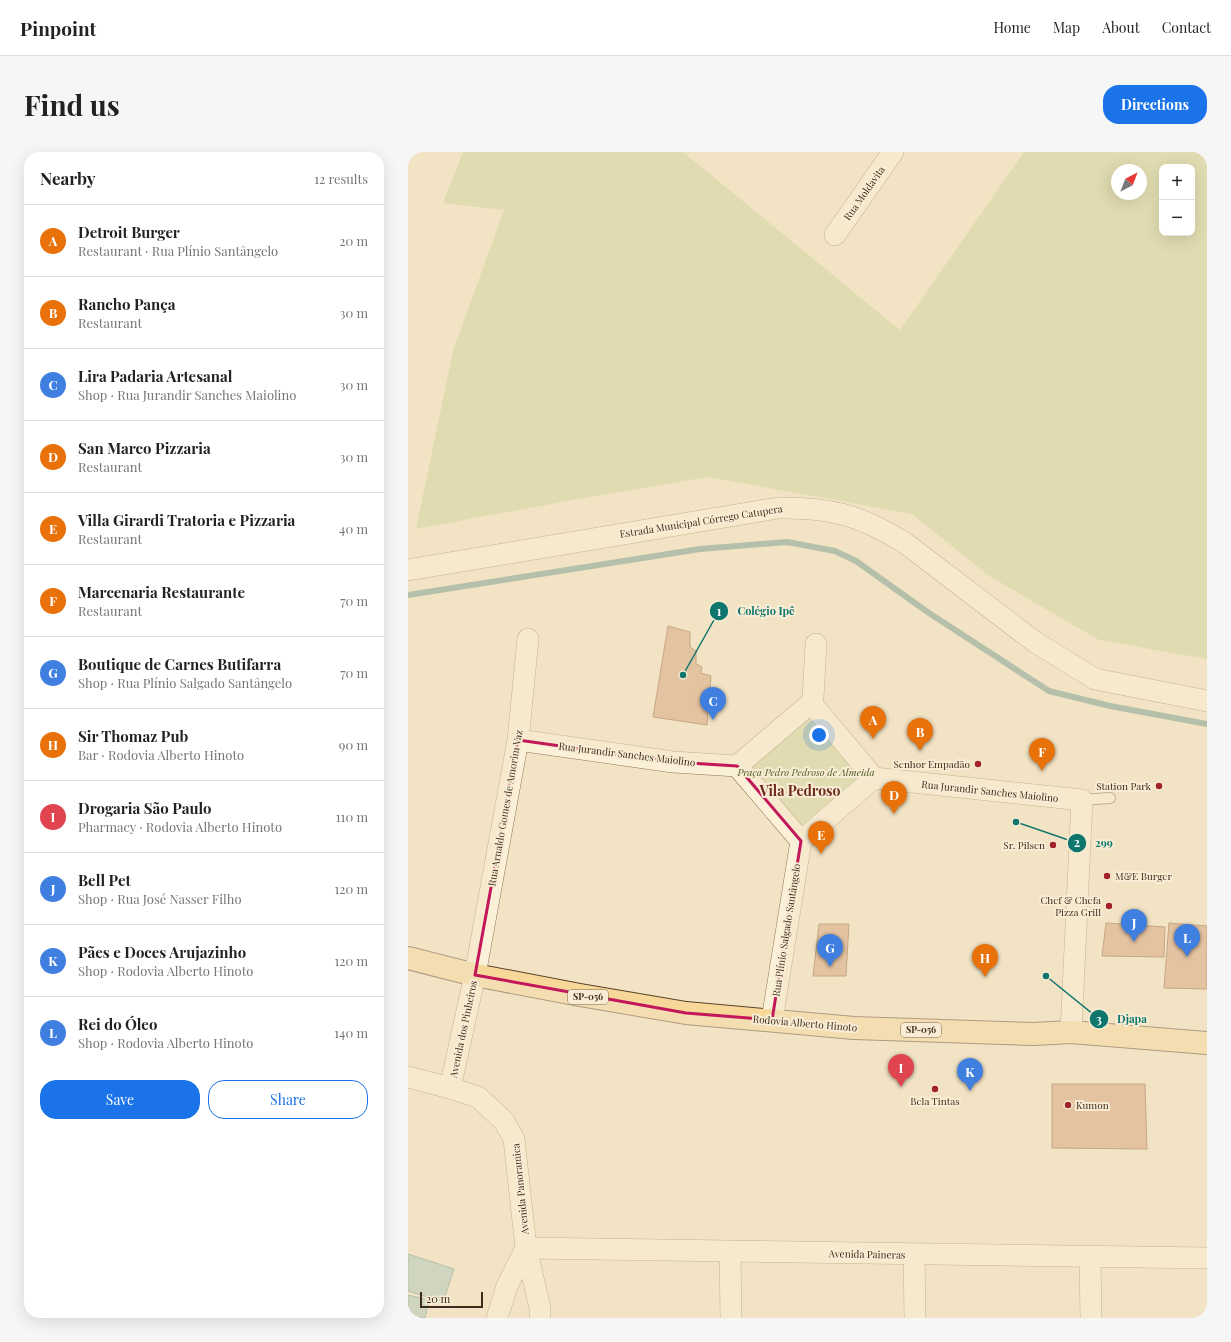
<!DOCTYPE html>
<meta charset="utf-8">
<style>
body{margin:0;font-family:"Playfair Display",serif;background:#f6f6f6;color:#222}
.controls{position:absolute;right:12px;top:12px;display:grid;overflow:hidden;border-radius:8px;box-shadow:0 4px 16px #0002}
.controls button{width:36px;height:36px;display:grid;place-items:center;padding:0;border:0;border-bottom:1px solid #e0e0e0;background:#fff;color:#222;font:20px sans-serif}
.compass{position:absolute;left:703px;top:12px;width:36px;height:36px;border-radius:50%;background:#fff;box-shadow:0 4px 16px #0002;rotate:42deg}
.scale{position:absolute;left:12px;bottom:10px;width:63px;box-sizing:border-box;padding-left:4px;border:2px solid #3d2c1e;border-top:0;font-size:11px;line-height:14px;white-space:nowrap;color:#3d2c1e;-webkit-text-stroke:3px #f8edd4;paint-order:stroke}
.you{position:absolute;left:411px;top:583px;width:14px;height:14px;margin:-10px;border:3px solid #fff;border-radius:50%;background:#1a73e8;box-shadow:0 0 0 6px #1a73e833}
.badge{display:grid;place-items:center;width:26px;height:26px;border-radius:50%;background:#1a73e8;color:#fff;font-size:13px;font-weight:700}
.pin{position:absolute;translate:-50% -33px;filter:drop-shadow(0 1px 2px #0008)}
.pin::after{content:'';position:absolute;top:21px;width:14px;height:12px;background:inherit;clip-path:polygon(0 0,100% 0,50% 100%)}
.list{margin:0;padding:0;list-style:none}
h2{display:flex;justify-content:space-between;align-items:center;height:52px;margin:0;padding:0 16px;font-size:17px}
h2 small{font-size:13px;font-weight:400;color:#767676}
.list li{display:grid;grid-template-columns:26px 1fr auto;gap:12px;align-items:center;box-sizing:border-box;height:72px;padding:0 16px;border-top:1px solid #e0e0e0}
.list b{display:block;font-size:15px;white-space:nowrap}
.list p{margin:0;font-size:13px;white-space:nowrap;color:#767676}
.list em{font-size:13px;font-style:normal;color:#767676}
.actions{display:flex;gap:8px;padding:12px 16px}
.actions a{flex:1;padding:9px 0;border:1px solid #1a73e8;border-radius:16px;text-align:center;font-size:14px;color:#1a73e8}
.actions .main{background:#1a73e8;color:#fff}
.map{position:relative;flex:none;width:799px;height:1166px;overflow:hidden;border-radius:16px}
header{display:flex;align-items:center;gap:24px;box-sizing:border-box;height:56px;padding:0 20px;background:#fff;border-bottom:1px solid #e0e0e0}
header strong{font-size:19px}
nav{display:flex;gap:22px;margin-inline-start:auto;font-size:14px}
.intro{display:flex;align-items:center;justify-content:space-between;box-sizing:border-box;height:96px;padding:0 24px}
h1{margin:0;font-size:28px}
.button{padding:10px 18px;border-radius:16px;background:#1a73e8;color:#fff;font-size:14px;font-weight:700}
main{display:flex;gap:24px;padding:0 24px}
aside{flex:1;background:#fff;border-radius:16px;box-shadow:0 4px 16px #0002}
.map>svg:first-child{display:block}
.green{fill:#cbd197;fill-rule:evenodd}
.water{fill:#a6c4bb;stroke:#6c9489}
.lines{fill:none;stroke-linecap:round;stroke-linejoin:round}
.stream{stroke:#6c9489;stroke-width:6}
.building{fill:#d39b77;stroke:#8f5b3c}
.lane-casing{stroke:#8e7458;stroke-width:12}
.street-casing{stroke:#8e7458;stroke-width:22}
.primary-casing{stroke:#5c422d;stroke-width:24}
.lane{stroke:#fbf0d8;stroke-width:10}
.street{stroke:#fbf0d8;stroke-width:21}
.primary{stroke:#f7d899;stroke-width:22}
.marked{fill:none;stroke:#c2185b;stroke-width:3;stroke-linejoin:round}
.poi-dot{fill:#a22327;stroke:#f8edd4;stroke-width:1.5}
.labels{text-anchor:middle;stroke-width:4;stroke-linejoin:round;paint-order:stroke}
.shield{fill:#f8edd4;stroke:#756655;stroke-width:1}
.shield-label{font-size:9px;font-weight:bold;fill:#3d2c1e}
.street-label{font-size:10px;fill:#3d2c1e;stroke:#f8edd4}
.poi-label{font-size:10px;fill:#3d2c1e;stroke:#f8edd4;text-anchor:end}
.park-label{font-size:10px;font-style:italic;fill:#4e5b23;stroke:#f8edd4}
.district-label{font-size:14px;font-weight:bold;fill:#6d291a;stroke:#f8edd4}
.leader{fill:none;stroke:#0f766e;stroke-width:1.5}
.callout-dot{fill:#0f766e;stroke:#f8edd4;stroke-width:1.5}
.mark-label{font-size:12px;text-anchor:middle;font-weight:bold;fill:#fff}
.callout-label{font-size:11px;text-anchor:middle;font-weight:bold;fill:#0f766e;stroke:#f8edd4;stroke-width:4;stroke-linejoin:round;paint-order:stroke}
</style>
<header>
<strong>Pinpoint</strong>
<nav><a>Home</a><a>Map</a><a>About</a><a>Contact</a></nav>
</header>
<div class="intro"><h1>Find us</h1><a class="button">Directions</a></div>
<main>
<aside>
<h2>Nearby<small>12 results</small></h2>
<ul class="list">
<li><span class="badge" style="background:#e8710a">A</span><div><b>Detroit Burger</b><p>Restaurant · Rua Plínio Santângelo</p></div><em>20 m</em></li>
<li><span class="badge" style="background:#e8710a">B</span><div><b>Rancho Pança</b><p>Restaurant</p></div><em>30 m</em></li>
<li><span class="badge" style="background:#3f7fe0">C</span><div><b>Lira Padaria Artesanal</b><p>Shop · Rua Jurandir Sanches Maiolino</p></div><em>30 m</em></li>
<li><span class="badge" style="background:#e8710a">D</span><div><b>San Marco Pizzaria</b><p>Restaurant</p></div><em>30 m</em></li>
<li><span class="badge" style="background:#e8710a">E</span><div><b>Villa Girardi Tratoria e Pizzaria</b><p>Restaurant</p></div><em>40 m</em></li>
<li><span class="badge" style="background:#e8710a">F</span><div><b>Marcenaria Restaurante</b><p>Restaurant</p></div><em>70 m</em></li>
<li><span class="badge" style="background:#3f7fe0">G</span><div><b>Boutique de Carnes Butifarra</b><p>Shop · Rua Plínio Salgado Santângelo</p></div><em>70 m</em></li>
<li><span class="badge" style="background:#e8710a">H</span><div><b>Sir Thomaz Pub</b><p>Bar · Rodovia Alberto Hinoto</p></div><em>90 m</em></li>
<li><span class="badge" style="background:#e0444e">I</span><div><b>Drogaria São Paulo</b><p>Pharmacy · Rodovia Alberto Hinoto</p></div><em>110 m</em></li>
<li><span class="badge" style="background:#3f7fe0">J</span><div><b>Bell Pet</b><p>Shop · Rua José Nasser Filho</p></div><em>120 m</em></li>
<li><span class="badge" style="background:#3f7fe0">K</span><div><b>Pães e Doces Arujazinho</b><p>Shop · Rodovia Alberto Hinoto</p></div><em>120 m</em></li>
<li><span class="badge" style="background:#3f7fe0">L</span><div><b>Rei do Óleo</b><p>Shop · Rodovia Alberto Hinoto</p></div><em>140 m</em></li>
</ul>
<div class="actions"><a class="main">Save</a><a>Share</a></div>
</aside>
<div class="map">
<svg width="799" height="1166" viewBox="0 0 799 1166">
<rect width="100%" height="100%" fill="#f2e3c4"/>
<g class="green">
<path d="M55 0H275L492 178 616 0H799V507L691 488 581 424 504 362 300 325 181 345 8 377 45 199 96 58 35 51ZM754 15H784V81H754ZM709 18H733V42H709Z"/>
<path d="M403 560 457 624 393 679 339 615Z"/>
</g>
<g class="water">
<path d="M0 1102 46 1117 35 1150 0 1139Z"/>
<path d="M0 1143 21 1148 17 1166H0Z"/>
</g>
<g class="lines">
<path class="stream" d="M0 443 292 397 379 390 427 399 448 409 521 461 641 539 702 554 799 572"/>
</g>
<g class="building">
<path d="M260 474 282 480V495L288 499V512L294 515 293 521 303 524 299 573 245 565Z"/>
<path d="M698 771 757 775 756 805 694 804Z"/>
<path d="M761 771 799 774V837L756 836Z"/>
<path d="M411 772H441L438 824H405Z"/>
<path d="M644 932H737L739 997 644 996Z"/>
</g>
<g class="lines">
<g class="lane-casing">
<path id="lane" d="M674 648 702 646"/>
</g>
<g class="street-casing">
<g id="street">
<path d="M427 83 485 0"/>
<path d="M0 418 370 356C422 355 452 363 497 391L627 490 687 527 799 549"/>
<path d="M403 551 466 626"/>
<path d="M403 551 405 546 408 492"/>
<path d="M110 588 265 610 329 614"/>
<path d="M329 614 393 689"/>
<path d="M329 614 403 551"/>
<path d="M466 626 674 648 663 880"/>
<path d="M393 689 466 626"/>
<path d="M364 868 393 689"/>
<path d="M0 925 42 936 67 823 110 588 120 487"/>
<path d="M42 936 70 945 96 969 106 987 118 1096 99 1134 89 1166"/>
<path d="M322 1100 323 1166"/>
<path d="M506 1102 507 1166"/>
<path d="M682 1105 683 1166"/>
<path d="M132 1166V1156L118 1096 799 1106"/>
</g>
</g>
<g class="primary-casing">
<path id="primary" d="M0 806 67 823 172 843 278 861 446 876 625 882 663 880 799 891"/>
</g>
<use href="#lane" class="lane"/>
<use href="#street" class="street"/>
<use href="#primary" class="primary"/>
</g>
<path d="M0 0H799V1166H0ZM110 588 265 610 329 614 393 689 364 868 278 861 67 823Z" fill="#f2e3c4" fill-opacity=".55" fill-rule="evenodd"/>
<path class="marked" d="M110 588 265 610 329 614 393 689 364 868 278 861 67 823Z"/>
<g class="poi-dot">
<circle cx="570" cy="612" r="4"/>
<circle cx="751" cy="634" r="4"/>
<circle cx="645" cy="693" r="4"/>
<circle cx="699" cy="724" r="4"/>
<circle cx="701" cy="754" r="4"/>
<circle cx="527" cy="937" r="4"/>
<circle cx="660" cy="953" r="4"/>
</g>
<g class="labels">
<g class="shield">
<rect x="160" y="838" width="40" height="14" rx="3"/>
<rect x="493" y="871" width="40" height="14" rx="3"/>
</g>
<g class="shield-label">
<text x="180" y="848">SP-056</text>
<text x="513" y="881">SP-056</text>
</g>
<g class="street-label">
<text transform="translate(456 41) rotate(-55)" y="4">Rua Moldavita</text>
<text transform="translate(293 369) rotate(-9)" y="4">Estrada Municipal Córrego Catupera</text>
<text transform="translate(219 602) rotate(7)" y="4">Rua Jurandir Sanches Maiolino</text>
<text transform="translate(582 639) rotate(6)" y="4">Rua Jurandir Sanches Maiolino</text>
<text transform="translate(97 656) rotate(-80)" y="4">Rua Arnaldo Gomes de Amorim Vaz</text>
<text transform="translate(378 778) rotate(-81)" y="4">Rua Plínio Salgado Santângelo</text>
<text transform="translate(397 871) rotate(5)" y="4">Rodovia Alberto Hinoto</text>
<text transform="translate(55 877) rotate(-78)" y="4">Avenida dos Pinheiros</text>
<text transform="translate(112 1037) rotate(-96)" y="4">Avenida Panoramica</text>
<text transform="translate(459 1102) rotate(1)" y="4">Avenida Paineras</text>
</g>
<g class="poi-label">
<text x="562" y="616">Senhor Empadão</text>
<text x="743" y="638">Station Park</text>
<text x="637" y="697">Sr. Pilsen</text>
<text x="707" y="728" text-anchor="start">M&amp;E Burger</text>
<text x="693" y="752">Chef &amp; Chefa<tspan x="693" dy="12">Pizza Grill</tspan></text>
<text x="527" y="953" text-anchor="middle">Bela Tintas</text>
<text x="668" y="957" text-anchor="start">Kumon</text>
</g>
<g class="park-label">
<text x="398" y="624">Praça Pedro Pedroso de Almeida</text>
</g>
<g class="district-label">
<text x="392" y="644">Vila Pedroso</text>
</g>
</g>
<path class="leader" d="M275 523L311 459M608 670L669 691M638 824L691 867"/>
<g class="callout-dot">
<circle cx="275" cy="523" r="4"/>
<circle cx="608" cy="670" r="4"/>
<circle cx="638" cy="824" r="4"/>
<circle cx="311" cy="459" r="10"/>
<circle cx="669" cy="691" r="10"/>
<circle cx="691" cy="867" r="10"/>
</g>
<g class="mark-label">
<text x="311" y="464">1</text>
<text x="669" y="695">2</text>
<text x="691" y="872">3</text>
</g>
<g class="callout-label">
<text x="358" y="463">Colégio Ipê</text>
<text x="696" y="695">299</text>
<text x="724" y="871">Djapa</text>
</g>
</svg>
<div class="controls">
<button>+</button>
<button>−</button>
</div>
<svg class="compass" viewBox="-18 -18 36 36"><path d="M0-13l5 13h-10z" fill="#e53935"/><path d="M0 13l5-13h-10z" fill="#767676"/></svg>
<div class="scale">20 m</div>
<div class="you"></div>
<div class="pin badge" style="left:465px;top:587px;background:#e8710a">A</div>
<div class="pin badge" style="left:512px;top:599px;background:#e8710a">B</div>
<div class="pin badge" style="left:305px;top:568px;background:#3f7fe0">C</div>
<div class="pin badge" style="left:486px;top:662px;background:#e8710a">D</div>
<div class="pin badge" style="left:413px;top:702px;background:#e8710a">E</div>
<div class="pin badge" style="left:634px;top:619px;background:#e8710a">F</div>
<div class="pin badge" style="left:422px;top:815px;background:#3f7fe0">G</div>
<div class="pin badge" style="left:577px;top:825px;background:#e8710a">H</div>
<div class="pin badge" style="left:493px;top:935px;background:#e0444e">I</div>
<div class="pin badge" style="left:726px;top:790px;background:#3f7fe0">J</div>
<div class="pin badge" style="left:562px;top:939px;background:#3f7fe0">K</div>
<div class="pin badge" style="left:779px;top:805px;background:#3f7fe0">L</div>
</div>
</main>
